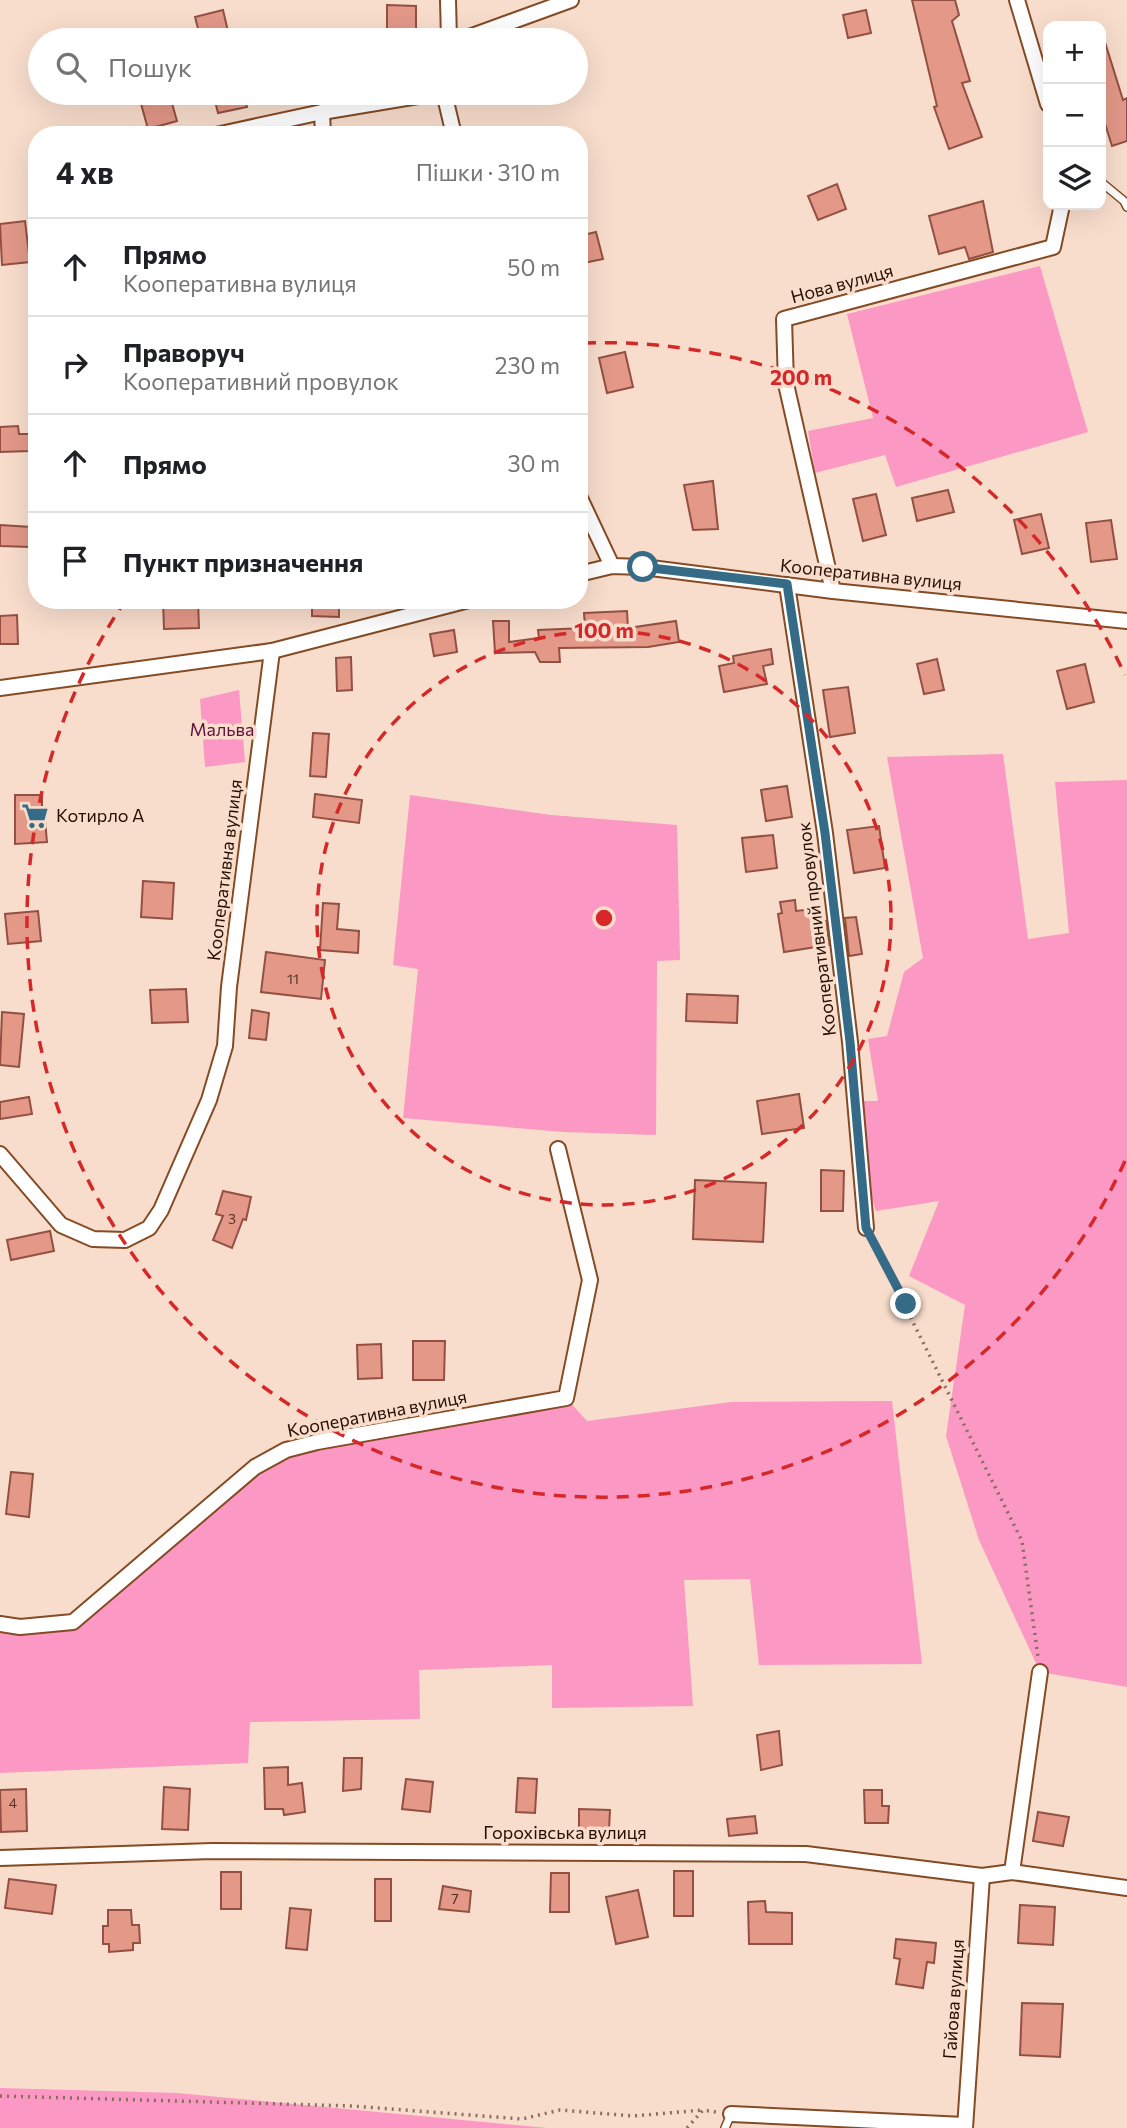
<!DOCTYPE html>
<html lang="uk">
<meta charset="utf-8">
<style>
body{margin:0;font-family:Commissioner,sans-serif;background:#f6f6f6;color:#202124}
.controls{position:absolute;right:21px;top:21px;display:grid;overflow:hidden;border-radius:14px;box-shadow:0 7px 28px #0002}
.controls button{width:63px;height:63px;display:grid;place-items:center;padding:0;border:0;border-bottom:2px solid #e0e0e0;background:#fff;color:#202124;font:35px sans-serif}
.stop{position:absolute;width:21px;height:21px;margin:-16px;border:5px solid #356b86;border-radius:50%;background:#fff}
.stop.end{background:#356b86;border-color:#fff;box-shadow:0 2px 7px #0008}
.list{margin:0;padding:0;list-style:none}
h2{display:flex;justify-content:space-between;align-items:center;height:91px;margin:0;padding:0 28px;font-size:30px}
h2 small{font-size:23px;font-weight:400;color:#757577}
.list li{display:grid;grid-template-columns:46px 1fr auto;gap:21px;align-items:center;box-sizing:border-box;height:98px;padding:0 28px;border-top:2px solid #e0e0e0}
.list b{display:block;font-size:26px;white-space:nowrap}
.list p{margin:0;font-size:23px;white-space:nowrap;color:#757577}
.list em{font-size:23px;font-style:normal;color:#757577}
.icon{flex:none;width:38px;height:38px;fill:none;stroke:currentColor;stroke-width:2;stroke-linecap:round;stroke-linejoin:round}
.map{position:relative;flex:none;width:1127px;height:2128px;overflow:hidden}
.search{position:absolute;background:#fff;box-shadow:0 7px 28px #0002;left:28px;top:28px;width:560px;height:77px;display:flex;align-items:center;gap:18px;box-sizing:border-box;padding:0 24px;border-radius:38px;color:#757577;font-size:26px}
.panel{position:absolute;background:#fff;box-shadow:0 7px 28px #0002;left:28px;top:126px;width:560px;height:483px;border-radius:28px}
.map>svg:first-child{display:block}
.green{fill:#fb98c3}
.building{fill:#e39888;stroke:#935042;stroke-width:2}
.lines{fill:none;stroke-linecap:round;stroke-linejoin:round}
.service-casing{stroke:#844b24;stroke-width:10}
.minor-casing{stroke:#844b24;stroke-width:18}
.path{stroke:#876e5e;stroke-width:3.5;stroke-dasharray:2 5;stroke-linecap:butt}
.service{stroke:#fff;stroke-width:7}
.minor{stroke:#fff;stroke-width:14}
.route{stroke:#356b86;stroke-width:9}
.ring{fill:none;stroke:#d62828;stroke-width:3.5;stroke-dasharray:12 9}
.labels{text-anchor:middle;stroke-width:7;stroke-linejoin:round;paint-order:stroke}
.number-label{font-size:14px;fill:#563224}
.street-label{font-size:18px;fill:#271002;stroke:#f8ddcc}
.park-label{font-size:18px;fill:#62133e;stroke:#f8ddcc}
.poi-label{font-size:18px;fill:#271002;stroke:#f8ddcc;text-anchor:start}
.centre{fill:#d62828;stroke:#f8ddcc;stroke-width:3.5}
.ring-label{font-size:21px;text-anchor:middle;font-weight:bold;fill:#d62828;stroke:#f8ddcc;stroke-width:7;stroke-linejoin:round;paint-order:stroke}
</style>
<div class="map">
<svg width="1127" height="2128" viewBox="0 0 1127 2128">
<rect width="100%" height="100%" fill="#f8ddcc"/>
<g class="green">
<path d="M1040 266 1088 432 896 487 885 455 815 473 808 431 873 418 847 314Z"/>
<path d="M239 690 245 762 205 767 200 699Z"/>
<path d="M1003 754 1028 939 1069 933 1055 782 1127 780V1687L1040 1672 979 1540 946 1436 965 1305 909 1276 939 1201 876 1211 869 1190 863 1101H878L868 1039 887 1036 904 972 923 958 887 757Z"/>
<path d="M410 795 551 815 677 825 680 960 657 961 656 1135 563 1132 403 1118 418 969 393 965Z"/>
<path d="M566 1398 587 1421 731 1402 892 1401 922 1664 759 1665 750 1579 684 1580 693 1706 552 1708V1665L419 1670 420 1719 250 1722 248 1763 0 1773V1624L73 1622 286 1450Z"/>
<path d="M0 2088 177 2093 547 2128H0Z"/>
</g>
<g class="building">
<path d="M912 0H955L959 15 952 21 970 81 962 83 982 137 949 149 934 107 937 106Z"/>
<path d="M387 5 416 6V40H387Z"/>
<path d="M223 10 230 40H201L195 17Z"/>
<path d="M866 10 871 33 848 38 843 15Z"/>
<path d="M1104 39 1123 100 1127 98V141L1112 146 1101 111V40Z"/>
<path d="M138 93H169L177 121 148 129Z"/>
<path d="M213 93H244L247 107 218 113Z"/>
<path d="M837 184 846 209 818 220 808 196Z"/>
<path d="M983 201 993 252 969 259 965 247 939 254 929 216Z"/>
<path d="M25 221 30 262 2 265 0 224Z"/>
<path d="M596 232 603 259 579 264V236Z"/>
<path d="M625 352 633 387 607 393 599 358Z"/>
<path d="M18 426 19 434H30V451L0 452V427Z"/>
<path d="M713 481 718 529 693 530 684 485Z"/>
<path d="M948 490 954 512 917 521 912 498Z"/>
<path d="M876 494 886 535 863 541 853 499Z"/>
<path d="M1041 514 1049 548 1022 554 1014 520Z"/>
<path d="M1111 520 1117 559 1091 562 1086 523Z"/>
<path d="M0 525 31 527 30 547 0 546Z"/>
<path d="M163 600H198L199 628 164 629Z"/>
<path d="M312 600H339V617L312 616Z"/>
<path d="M627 611 628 628 676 621 679 642 648 647 559 648 560 662H540L535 652 495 653 493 621H509V642L539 638 538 630 585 628 584 613Z"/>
<path d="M17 615 18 644H0V616Z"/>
<path d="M454 630 457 652 434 656 430 634Z"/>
<path d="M771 649 773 664 763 666 767 684 724 692 719 666 734 663 733 656Z"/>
<path d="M351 657 352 690 337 691 336 658Z"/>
<path d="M937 659 944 690 924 694 917 664Z"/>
<path d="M1085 664 1094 702 1067 709 1057 671Z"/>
<path d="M848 687 855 733 830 737 823 690Z"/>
<path d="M313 733 329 734 326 777 310 776Z"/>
<path d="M787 786 792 817 766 821 761 790Z"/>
<path d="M315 794 362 800 359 823 313 817Z"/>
<path d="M15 795H42V821H45L47 842 15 844Z"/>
<path d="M879 826 885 868 854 873 847 830Z"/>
<path d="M773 835 777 868 746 872 742 838Z"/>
<path d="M143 881 174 883 172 919 141 917Z"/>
<path d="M795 900 796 911 813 909 815 923 826 921 829 945 784 952 778 914 782 913 780 902Z"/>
<path d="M323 903 339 904 337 929 359 931 358 953 320 950Z"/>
<path d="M38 911 41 941 8 944 5 914Z"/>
<path d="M856 917 862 954 849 956 845 918Z"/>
<path d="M266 952 325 960 321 999 261 992Z"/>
<path d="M186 989 188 1022 152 1023 150 990Z"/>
<path d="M687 994 738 996 737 1023 686 1021Z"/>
<path d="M252 1010 269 1013 266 1040 249 1038Z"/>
<path d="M2 1012 24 1014 19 1067 0 1065Z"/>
<path d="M799 1094 804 1128 762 1134 757 1101Z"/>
<path d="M29 1097 32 1114 0 1119V1102Z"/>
<path d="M821 1170 844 1171 843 1211H821Z"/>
<path d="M695 1180 766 1183 763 1242 693 1239Z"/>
<path d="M223 1191 251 1197 246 1220 243 1219 232 1248 213 1240 223 1216 216 1214Z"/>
<path d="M50 1231 54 1251 11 1260 7 1240Z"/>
<path d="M413 1341H445L444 1380H413Z"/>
<path d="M381 1344 382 1378 358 1379 357 1345Z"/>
<path d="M11 1472 33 1474 29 1517 6 1514Z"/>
<path d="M779 1731 782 1765 761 1770 757 1735Z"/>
<path d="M344 1758H362L361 1789 343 1791Z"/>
<path d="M288 1767V1785L302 1783 305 1812 284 1815 283 1809H265L264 1768Z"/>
<path d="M518 1778 537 1779 535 1813 516 1812Z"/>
<path d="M406 1779 433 1782 430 1812 402 1809Z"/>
<path d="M164 1787 190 1789 188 1830 162 1829Z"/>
<path d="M26 1789 27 1831 1 1832 0 1790Z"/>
<path d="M864 1790H882V1806H889L888 1823H865Z"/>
<path d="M579 1809 610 1810 609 1830 579 1829Z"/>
<path d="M1038 1812 1069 1817 1063 1846 1033 1841Z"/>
<path d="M755 1816 757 1833 729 1836 727 1819Z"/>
<rect x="674" y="1871" width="19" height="45"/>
<rect x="221" y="1872" width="20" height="37"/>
<path d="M551 1873H569V1912H550Z"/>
<path d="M9 1879 56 1885 52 1914 5 1908Z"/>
<rect x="375" y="1879" width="16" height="42"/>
<path d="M443 1886 471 1891 469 1912 439 1909Z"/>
<path d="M638 1890 648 1937 616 1944 606 1897Z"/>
<path d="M765 1901 766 1912 792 1913V1944H749L748 1902Z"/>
<path d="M1020 1905 1055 1907 1053 1945 1018 1943Z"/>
<path d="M290 1908 311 1910 307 1950 286 1948Z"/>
<path d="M108 1910H131L132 1925H139L140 1943H133V1950L109 1952V1944H103V1926H108Z"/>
<path d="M896 1939 936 1943 934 1963 927 1962 923 1988 896 1984 900 1959 894 1958Z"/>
<path d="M1022 2003 1063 2004 1060 2057 1020 2055Z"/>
</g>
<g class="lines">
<g class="service-casing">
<g id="service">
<path d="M1101 182 1124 201 1127 207"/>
<path d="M725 2128 731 2114"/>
</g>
</g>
<g class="minor-casing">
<g id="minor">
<path d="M448 0 449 40"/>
<path d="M1017 0 1048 104"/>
<path d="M461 40 571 0"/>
<path d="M444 93 454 135"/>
<path d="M322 112 323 135"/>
<path d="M216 135 322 112 436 93"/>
<path d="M579 496 612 566"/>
<path d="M579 574 612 566 643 567 833 591 1127 621"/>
<path d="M787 585 825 833 850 1042 866 1228"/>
<path d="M833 591 786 384 784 319 1053 247 1062 205"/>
<path d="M0 688 272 651 469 600"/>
<path d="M0 1154 61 1225 93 1239 125 1240 149 1228 161 1210 209 1100 225 1046 229 987 272 651"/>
<path d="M0 1624 20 1627 73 1622 255 1467 286 1450 317 1442 566 1398 590 1280 558 1149"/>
<path d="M0 1858 212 1851 806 1854 982 1876 1012 1872 1127 1888"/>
<path d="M1012 1872 1040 1672"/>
<path d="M731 2114 965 2125"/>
<path d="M965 2128 982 1876"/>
</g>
</g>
<g class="path">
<path d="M873 1242 1022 1541 1038 1657"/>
<path d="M0 2096 352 2106 522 2119 560 2110 633 2116 703 2110"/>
<path d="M687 2128 703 2110 716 2112"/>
</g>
<use href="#service" class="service"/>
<use href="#minor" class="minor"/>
</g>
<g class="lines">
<path class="route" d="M643 567 787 584 825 833 850 1042 866 1228 906 1304"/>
</g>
<g class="ring">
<circle cx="604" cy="918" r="287"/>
<path d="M1125 1161A575 575 0 1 1 125 601M584 343A575 575 0 0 1 1125 675"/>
</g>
<defs>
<g id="supermarket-bare" transform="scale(2.1)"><path d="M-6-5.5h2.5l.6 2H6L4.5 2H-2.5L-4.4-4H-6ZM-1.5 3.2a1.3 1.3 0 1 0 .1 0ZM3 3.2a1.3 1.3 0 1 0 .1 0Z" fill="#356b86" stroke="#f8ddcc" stroke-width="2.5" paint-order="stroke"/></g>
</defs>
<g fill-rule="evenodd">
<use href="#supermarket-bare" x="35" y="816"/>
</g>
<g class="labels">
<g class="number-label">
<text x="293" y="984">11</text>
<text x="232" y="1224">3</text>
<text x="13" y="1808">4</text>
<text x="455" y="1904">7</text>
</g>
<g class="street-label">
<text transform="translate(842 284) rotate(-15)" y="6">Нова вулиця</text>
<text transform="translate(871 575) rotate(6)" y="6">Кооперативна вулиця</text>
<text transform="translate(225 870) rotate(-83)" y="6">Кооперативна вулиця</text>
<text transform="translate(817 929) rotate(-97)" y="6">Кооперативний провулок</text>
<text transform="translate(377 1414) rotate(-11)" y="6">Кооперативна вулиця</text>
<text x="565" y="1839">Горохівська вулиця</text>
<text transform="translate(954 1999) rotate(-86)" y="6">Гайова вулиця</text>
</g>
<g class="park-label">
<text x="222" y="736">Мальва</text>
</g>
<g class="poi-label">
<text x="56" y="822">Котирло А</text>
</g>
</g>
<circle cx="604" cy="918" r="10" class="centre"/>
<g class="ring-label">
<text x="801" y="385">200 m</text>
<text x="604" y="638">100 m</text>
</g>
</svg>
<div class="controls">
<button>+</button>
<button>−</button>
<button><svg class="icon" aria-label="layers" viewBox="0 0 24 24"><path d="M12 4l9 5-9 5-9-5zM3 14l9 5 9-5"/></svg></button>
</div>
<div class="stop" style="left:643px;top:567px"></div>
<div class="stop end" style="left:906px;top:1304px"></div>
<div class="search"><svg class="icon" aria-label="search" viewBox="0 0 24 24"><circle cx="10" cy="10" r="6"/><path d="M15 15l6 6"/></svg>Пошук</div>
<section class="panel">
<h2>4 хв<small>Пішки · 310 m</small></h2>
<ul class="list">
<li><svg class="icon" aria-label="ahead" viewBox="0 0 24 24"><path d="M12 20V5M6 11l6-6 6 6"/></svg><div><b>Прямо</b><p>Кооперативна вулиця</p></div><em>50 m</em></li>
<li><svg class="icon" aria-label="right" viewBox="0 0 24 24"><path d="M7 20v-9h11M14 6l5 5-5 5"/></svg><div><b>Праворуч</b><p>Кооперативний провулок</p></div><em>230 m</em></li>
<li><svg class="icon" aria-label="ahead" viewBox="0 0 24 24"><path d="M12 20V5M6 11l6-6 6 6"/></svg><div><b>Прямо</b></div><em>30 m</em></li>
<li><svg class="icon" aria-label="arrive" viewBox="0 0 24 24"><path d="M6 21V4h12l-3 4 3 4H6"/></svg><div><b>Пункт призначення</b></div></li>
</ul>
</section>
</div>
